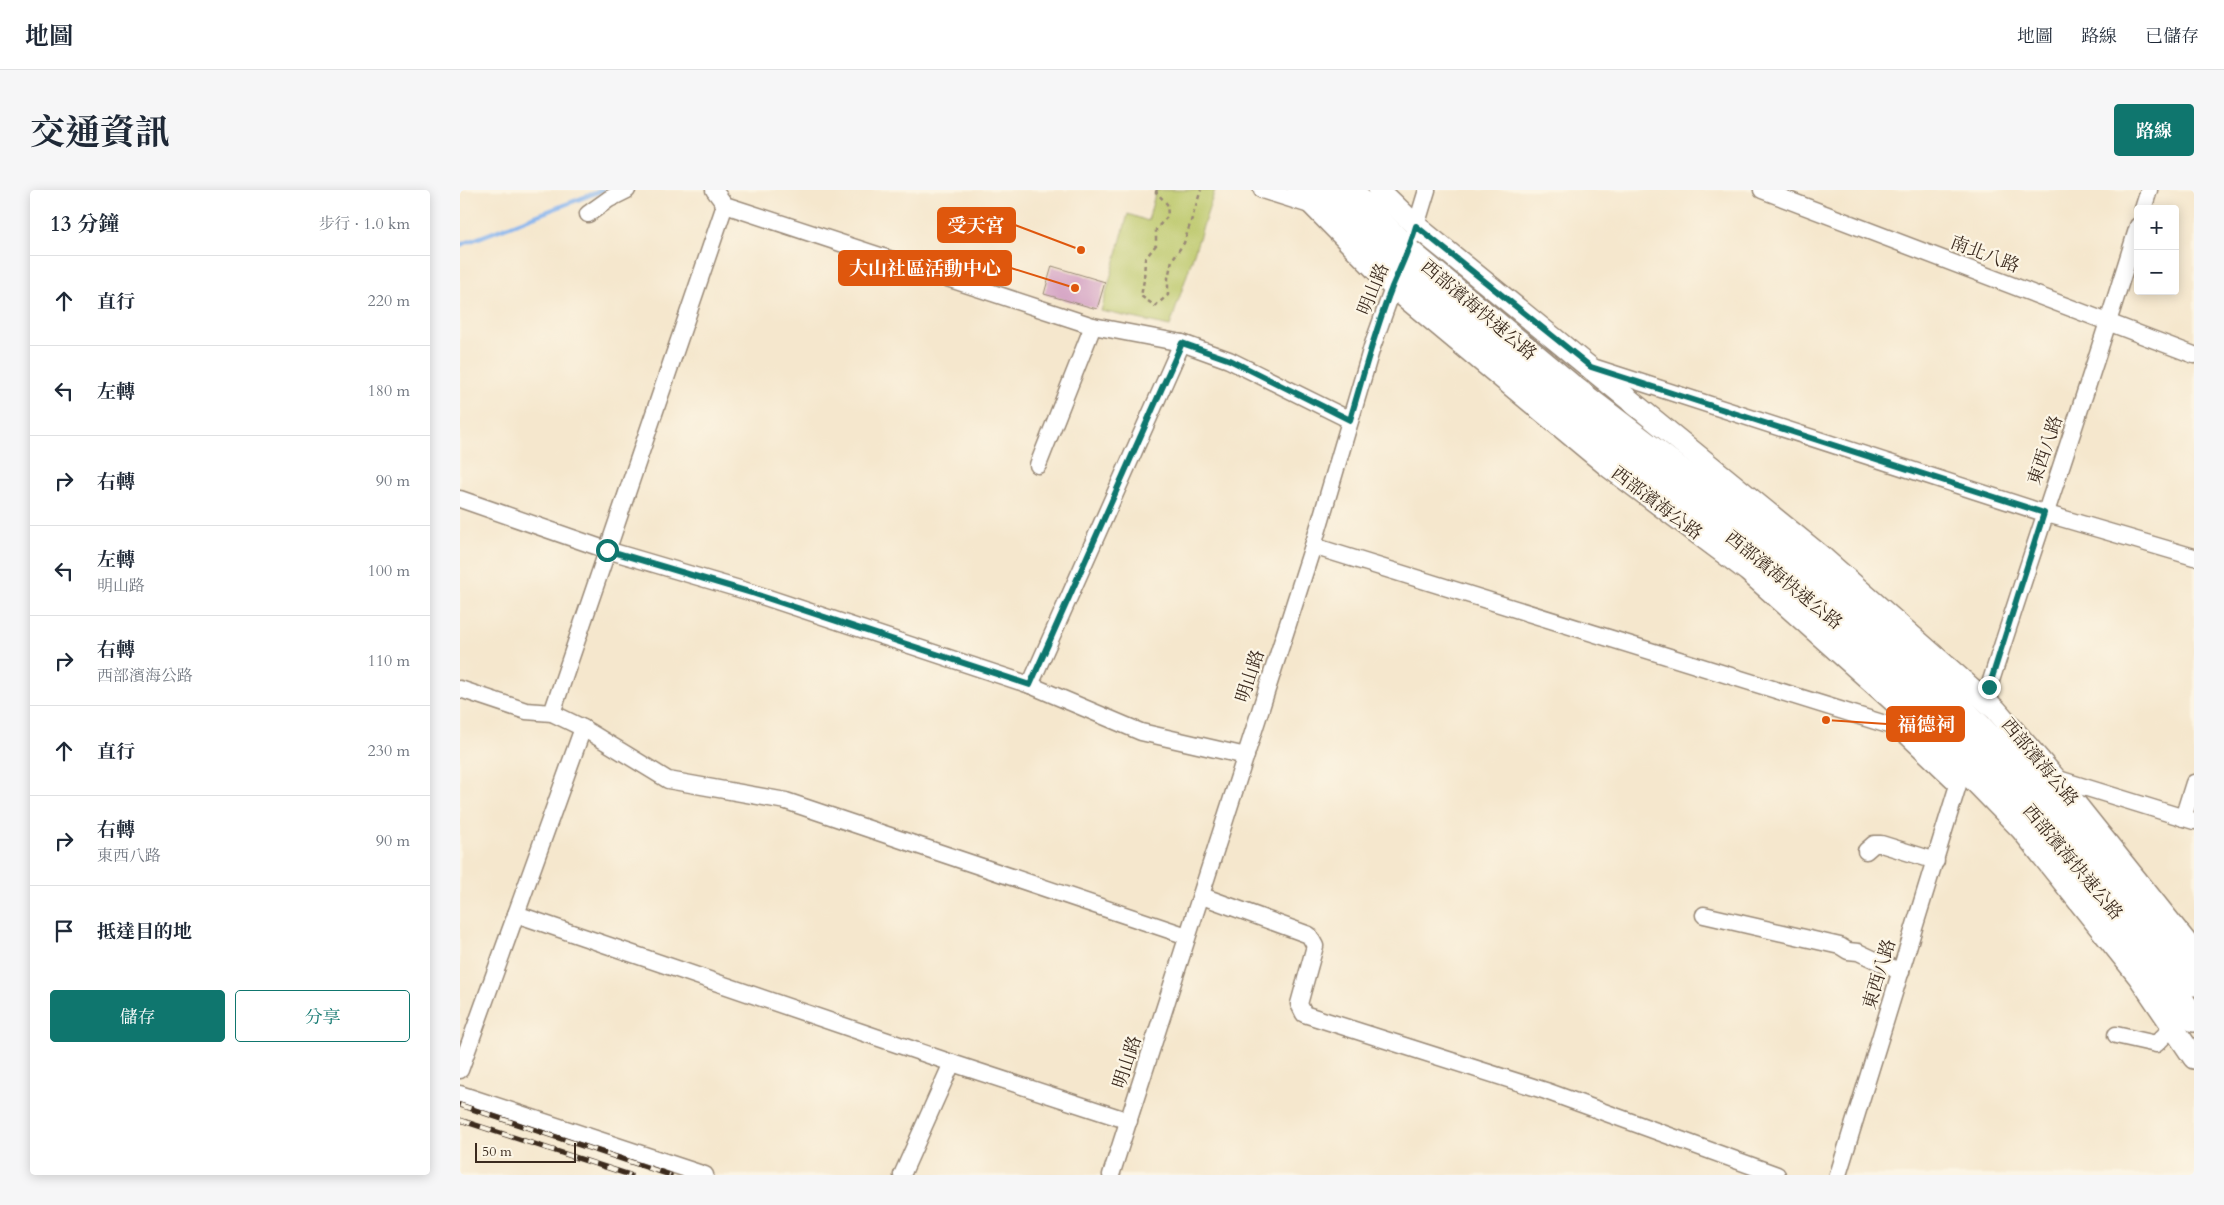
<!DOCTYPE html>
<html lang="zh-TW">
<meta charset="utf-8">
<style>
body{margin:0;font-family:Cardo,"Noto Serif TC",serif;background:#f6f6f7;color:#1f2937}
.controls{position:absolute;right:15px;top:15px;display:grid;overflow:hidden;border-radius:5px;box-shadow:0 2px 12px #0003}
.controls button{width:45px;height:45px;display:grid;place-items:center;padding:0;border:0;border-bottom:1px solid #e0e1e3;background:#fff;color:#1f2937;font:25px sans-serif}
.scale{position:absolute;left:15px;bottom:12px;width:101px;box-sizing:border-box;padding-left:5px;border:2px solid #3b2a1e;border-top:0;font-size:14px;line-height:18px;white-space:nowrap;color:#3b2a1e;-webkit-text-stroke:4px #fcf5e5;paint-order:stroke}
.stop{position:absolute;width:15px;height:15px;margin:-11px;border:4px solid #0f766e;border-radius:50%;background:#fff}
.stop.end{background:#0f766e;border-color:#fff;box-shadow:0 1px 5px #0008}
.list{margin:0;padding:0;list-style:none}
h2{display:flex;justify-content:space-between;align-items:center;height:65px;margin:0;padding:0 20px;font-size:21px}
h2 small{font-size:16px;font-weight:400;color:#747a83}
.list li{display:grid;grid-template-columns:32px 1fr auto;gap:15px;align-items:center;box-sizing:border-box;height:90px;padding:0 20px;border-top:1px solid #e0e1e3}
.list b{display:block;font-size:19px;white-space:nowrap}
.list p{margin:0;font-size:16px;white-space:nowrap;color:#747a83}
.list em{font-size:16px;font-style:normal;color:#747a83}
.actions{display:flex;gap:10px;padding:15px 20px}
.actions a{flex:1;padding:11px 0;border:1px solid #0f766e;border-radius:5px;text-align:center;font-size:18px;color:#0f766e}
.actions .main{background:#0f766e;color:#fff}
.icon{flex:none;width:28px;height:28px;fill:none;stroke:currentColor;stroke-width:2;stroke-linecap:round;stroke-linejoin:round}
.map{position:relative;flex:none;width:1734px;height:985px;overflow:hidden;border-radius:5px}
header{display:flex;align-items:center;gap:30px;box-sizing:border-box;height:70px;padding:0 25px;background:#fff;border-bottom:1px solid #e0e1e3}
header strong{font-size:24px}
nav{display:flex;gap:28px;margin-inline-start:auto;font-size:18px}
.intro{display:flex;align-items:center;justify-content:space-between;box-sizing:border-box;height:120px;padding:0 30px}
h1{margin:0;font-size:35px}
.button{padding:12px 22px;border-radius:5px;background:#0f766e;color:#fff;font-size:18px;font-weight:700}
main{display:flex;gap:30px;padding:0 30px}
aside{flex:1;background:#fff;border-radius:5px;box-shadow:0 2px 12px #0003}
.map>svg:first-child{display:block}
.green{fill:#bbc769;stroke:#7b7844}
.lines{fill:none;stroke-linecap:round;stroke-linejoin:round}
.stream{stroke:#83b2ee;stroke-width:4.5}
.building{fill:#d5a4c5}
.minor-casing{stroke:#988876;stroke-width:19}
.major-casing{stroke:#988876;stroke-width:24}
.highway-casing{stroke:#988876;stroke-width:28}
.path{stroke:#988876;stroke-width:2.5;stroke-dasharray:4 4;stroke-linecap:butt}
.minor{stroke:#fff;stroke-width:16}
.major{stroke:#fff;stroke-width:21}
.highway{stroke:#fff;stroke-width:25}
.rail-casing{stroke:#3b2a1e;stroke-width:5.5}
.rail{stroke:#fcf5e5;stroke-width:4;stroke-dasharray:11;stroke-linecap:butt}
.route{stroke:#0f766e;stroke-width:6}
.labels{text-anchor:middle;stroke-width:4.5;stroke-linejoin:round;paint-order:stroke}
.street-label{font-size:18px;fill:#3b2a1e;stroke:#fcf5e5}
.leader{fill:none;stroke:#df570d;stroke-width:2}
.callout-dot{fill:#df570d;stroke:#fcf5e5;stroke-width:2}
.callout{fill:#df570d;stroke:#df570d;stroke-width:2}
.callout-label{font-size:19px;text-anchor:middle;font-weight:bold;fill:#fff}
</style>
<header>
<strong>地圖</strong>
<nav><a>地圖</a><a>路線</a><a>已儲存</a></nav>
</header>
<div class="intro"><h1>交通資訊</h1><a class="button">路線</a></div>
<main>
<aside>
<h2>13 分鐘<small>步行 · 1.0 km</small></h2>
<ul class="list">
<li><svg class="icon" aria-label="ahead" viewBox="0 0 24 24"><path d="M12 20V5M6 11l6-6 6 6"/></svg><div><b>直行</b></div><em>220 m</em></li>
<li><svg class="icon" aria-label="left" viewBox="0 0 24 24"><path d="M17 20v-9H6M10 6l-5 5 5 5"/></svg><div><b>左轉</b></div><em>180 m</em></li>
<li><svg class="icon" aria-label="right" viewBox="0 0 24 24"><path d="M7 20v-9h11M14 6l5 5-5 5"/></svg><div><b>右轉</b></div><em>90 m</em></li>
<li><svg class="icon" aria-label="left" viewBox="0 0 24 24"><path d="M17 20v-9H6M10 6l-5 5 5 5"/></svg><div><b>左轉</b><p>明山路</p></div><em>100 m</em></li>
<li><svg class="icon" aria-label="right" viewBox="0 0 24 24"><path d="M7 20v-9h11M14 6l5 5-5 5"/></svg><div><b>右轉</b><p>西部濱海公路</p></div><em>110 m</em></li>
<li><svg class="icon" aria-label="ahead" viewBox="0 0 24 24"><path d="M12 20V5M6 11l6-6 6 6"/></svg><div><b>直行</b></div><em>230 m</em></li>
<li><svg class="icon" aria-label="right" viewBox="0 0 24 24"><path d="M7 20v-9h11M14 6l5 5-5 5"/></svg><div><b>右轉</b><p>東西八路</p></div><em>90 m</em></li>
<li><svg class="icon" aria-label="arrive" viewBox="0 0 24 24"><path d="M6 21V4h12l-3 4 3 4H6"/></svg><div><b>抵達目的地</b></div></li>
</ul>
<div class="actions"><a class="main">儲存</a><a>分享</a></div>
</aside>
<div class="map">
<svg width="1734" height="985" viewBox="0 0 1734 985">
<rect width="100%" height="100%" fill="#fcf5e5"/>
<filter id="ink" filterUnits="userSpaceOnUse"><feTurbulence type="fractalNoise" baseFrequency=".02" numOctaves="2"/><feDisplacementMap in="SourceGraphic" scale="10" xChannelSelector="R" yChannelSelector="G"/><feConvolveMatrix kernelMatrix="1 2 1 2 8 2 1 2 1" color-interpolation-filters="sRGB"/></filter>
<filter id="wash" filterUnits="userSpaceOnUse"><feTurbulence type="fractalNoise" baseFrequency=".0096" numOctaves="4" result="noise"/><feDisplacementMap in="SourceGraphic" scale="20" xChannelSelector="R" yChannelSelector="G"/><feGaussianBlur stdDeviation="1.12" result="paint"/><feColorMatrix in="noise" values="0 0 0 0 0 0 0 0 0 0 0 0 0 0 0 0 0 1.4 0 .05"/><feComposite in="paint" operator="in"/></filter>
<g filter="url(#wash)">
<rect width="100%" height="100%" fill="#f5e7cd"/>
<path class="green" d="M696 0H755L710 136 641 121 668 24 688 31Z"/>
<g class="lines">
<path class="stream" d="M0 55 143 0"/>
</g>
<g id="blocks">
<path class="building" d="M592 76 645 92 637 119 584 104Z"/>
</g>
</g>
<g filter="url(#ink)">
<use href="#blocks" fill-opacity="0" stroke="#988876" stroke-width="1"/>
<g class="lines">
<g class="minor-casing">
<g id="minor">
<path d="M254 0 265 15 633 136 722 153 769 170 890 230"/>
<path d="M802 0 850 15"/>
<path d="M1302 0 1734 165"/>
<path d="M1683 19 1689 0"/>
<path d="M128 24 149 9 167 0"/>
<path d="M953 46 967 0"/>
<path d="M1136 178 1584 323 1734 367"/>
<path d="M578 275 633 136"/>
<path d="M0 309 147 360 293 403 570 495 681 542 786 566"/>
<path d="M853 356 1438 538 1458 533"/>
<path d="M570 495 722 153"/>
<path d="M1529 497C1578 343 1631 191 1678 36"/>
<path d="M0 499 66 521 92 523 123 538 208 590 326 611 727 746"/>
<path d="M92 523 265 15"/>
<path d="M1595 588 1734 631"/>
<path d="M1723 628 1734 593"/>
<path d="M1406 661 1414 654H1421L1476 671"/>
<path d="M742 706 849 745 855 756 839 814 844 824 1086 901 1317 985"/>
<path d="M56 724 492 873 669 931"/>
<path d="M1244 725 1380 756 1388 761 1398 762 1441 782"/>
<path d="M1656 845 1696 854 1713 837"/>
<path d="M0 880 123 538"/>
<path d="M0 904 245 985"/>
<path d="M442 985 492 873"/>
<path d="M651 985 853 356 912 157 937 87"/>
<path d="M1378 985 1498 595 1438 538"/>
</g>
</g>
<g class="major-casing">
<g id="major">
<path d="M838 0 933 97 1149 277 1288 381 1458 533 1562 640 1679 787 1734 868"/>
<path d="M919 0 956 36 1362 367 1536 520 1595 588 1734 762"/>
</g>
</g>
<g class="highway-casing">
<g id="highway">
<path d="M864 0 942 79 1095 209 1361 417 1500 545 1601 653 1689 764 1734 829"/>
<path d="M889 0 949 62 1114 199 1372 397 1519 536 1619 643 1707 753 1734 793"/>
</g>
</g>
<path class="path" d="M697 0 696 2 707 14 708 26 696 39V55L685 69 684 90 681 106 695 116 708 105V88L712 70 724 53 741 0"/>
<use href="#minor" class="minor"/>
<use href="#major" class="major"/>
<use href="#highway" class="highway"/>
<g class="rail-casing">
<g id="rail">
<path d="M0 915 210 985"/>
<path d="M0 930 170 985"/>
</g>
</g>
<use href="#rail" class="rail"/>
</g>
</g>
<g class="lines" filter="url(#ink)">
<path class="route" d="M147 360 292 403 570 495 722 153 770 170 890 230C903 186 915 140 932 97 941 76 950 58 956 36L1131 177 1584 323 1529 497"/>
</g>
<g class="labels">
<g class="street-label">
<text transform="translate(1525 64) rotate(21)" y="6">南北八路</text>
<text transform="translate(913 99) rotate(-68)" y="6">明山路</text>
<text transform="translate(1019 120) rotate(40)" y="6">西部濱海快速公路</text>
<text transform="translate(1585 260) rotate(-71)" y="6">東西八路</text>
<text transform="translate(1197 313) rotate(37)" y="6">西部濱海公路</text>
<text transform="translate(1324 390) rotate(39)" y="6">西部濱海快速公路</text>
<text transform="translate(790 486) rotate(-72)" y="6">明山路</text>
<text transform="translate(1580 572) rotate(50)" y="6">西部濱海公路</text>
<text transform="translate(1613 672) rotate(50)" y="6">西部濱海快速公路</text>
<text transform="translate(1419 784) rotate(-73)" y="6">東西八路</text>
<text transform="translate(667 872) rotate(-72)" y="6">明山路</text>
</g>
</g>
<path class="leader" d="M621 60L555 35M615 98L551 78M1366 530L1427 534"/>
<g class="callout-dot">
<circle cx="621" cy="60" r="5"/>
<circle cx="615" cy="98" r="5"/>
<circle cx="1366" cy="530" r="5"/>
</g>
<g class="callout">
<rect x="478" y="18" width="77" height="34" rx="5"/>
<rect x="379" y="61" width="172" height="34" rx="5"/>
<rect x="1427" y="517" width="77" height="34" rx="5"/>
</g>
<g class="callout-label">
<text x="516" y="42">受天宮</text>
<text x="465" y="85">大山社區活動中心</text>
<text x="1466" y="541">福德祠</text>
</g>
</svg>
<div class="controls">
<button>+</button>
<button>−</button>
</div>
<div class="scale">50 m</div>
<div class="stop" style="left:147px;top:360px"></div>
<div class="stop end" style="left:1529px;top:497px"></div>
</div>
</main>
